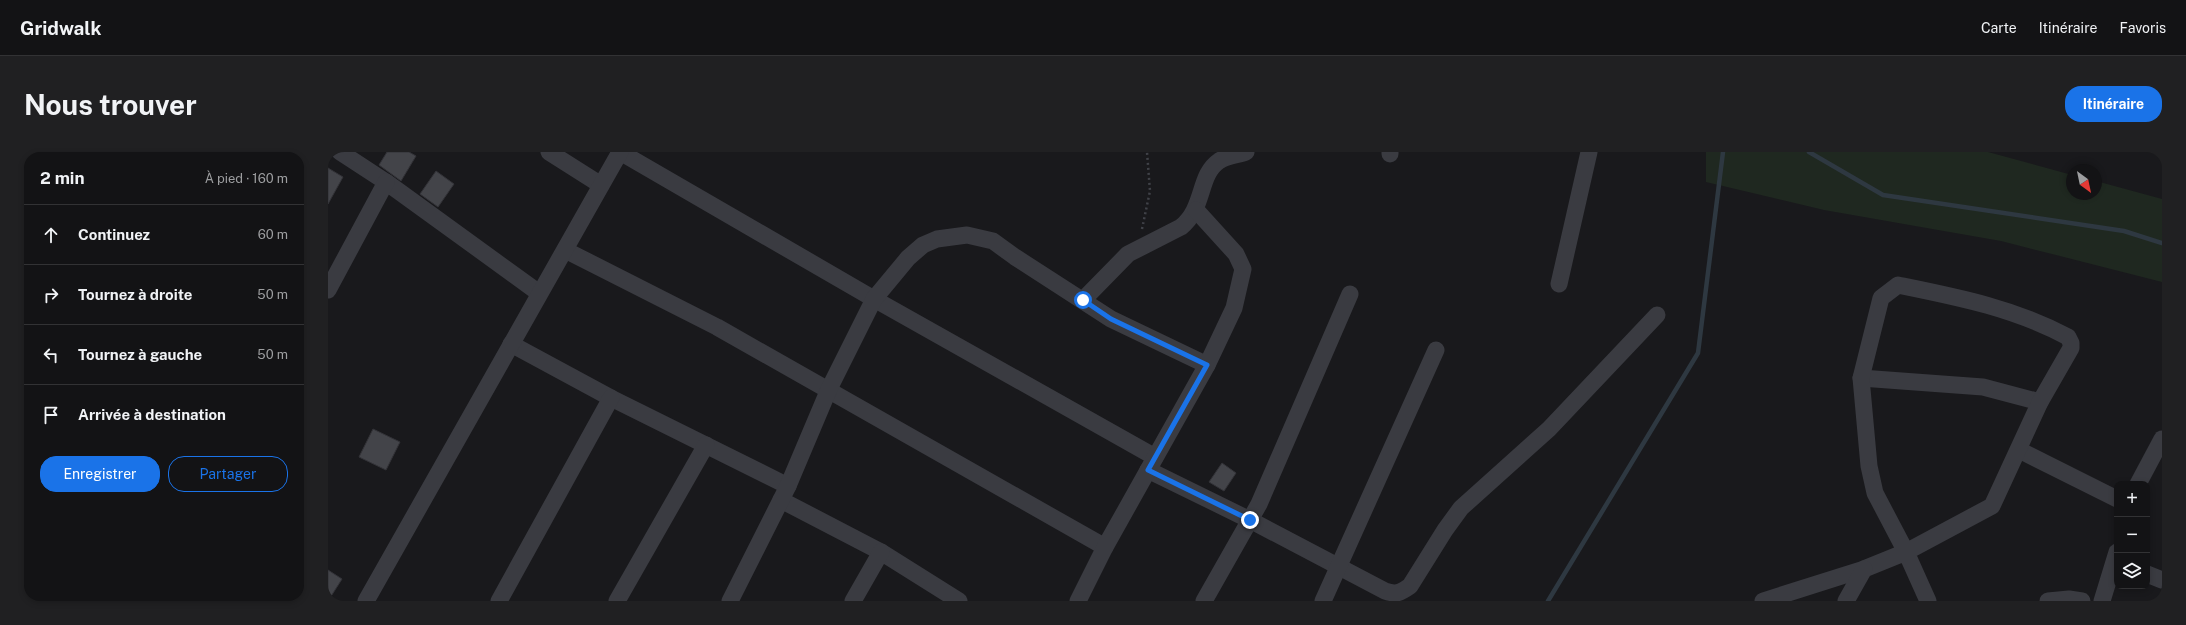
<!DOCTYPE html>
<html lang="fr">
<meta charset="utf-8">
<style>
body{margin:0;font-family:"Public Sans",sans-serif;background:#202022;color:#f1f3f6}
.controls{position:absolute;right:12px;bottom:12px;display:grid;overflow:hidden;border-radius:8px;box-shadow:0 2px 6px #0003}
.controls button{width:36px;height:36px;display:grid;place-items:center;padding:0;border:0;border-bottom:1px solid #323234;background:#131315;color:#f1f3f6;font:20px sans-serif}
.compass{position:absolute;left:1738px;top:12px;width:36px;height:36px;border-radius:50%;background:#131315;box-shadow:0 2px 6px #0003;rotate:147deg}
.stop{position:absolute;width:12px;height:12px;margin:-9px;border:3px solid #1a73e8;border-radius:50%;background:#fff}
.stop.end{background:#1a73e8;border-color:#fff;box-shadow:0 1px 4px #0008}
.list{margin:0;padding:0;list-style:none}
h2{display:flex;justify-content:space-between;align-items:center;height:52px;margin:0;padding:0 16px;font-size:17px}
h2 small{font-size:13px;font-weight:400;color:#9d9ea0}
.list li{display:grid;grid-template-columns:26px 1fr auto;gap:12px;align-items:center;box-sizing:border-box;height:60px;padding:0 16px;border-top:1px solid #323234}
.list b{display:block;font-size:15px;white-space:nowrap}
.list em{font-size:13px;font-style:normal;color:#9d9ea0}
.actions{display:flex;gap:8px;padding:12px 16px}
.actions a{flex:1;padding:9px 0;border:1px solid #1a73e8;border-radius:16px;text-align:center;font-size:14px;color:#1a73e8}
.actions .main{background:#1a73e8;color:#fff}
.icon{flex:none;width:22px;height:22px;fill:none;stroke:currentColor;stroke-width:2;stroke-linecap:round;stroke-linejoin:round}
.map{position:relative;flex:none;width:1834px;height:449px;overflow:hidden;border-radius:16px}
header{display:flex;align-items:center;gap:24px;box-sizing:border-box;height:56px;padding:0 20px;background:#131315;border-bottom:1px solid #323234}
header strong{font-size:19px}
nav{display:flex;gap:22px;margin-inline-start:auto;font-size:14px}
.intro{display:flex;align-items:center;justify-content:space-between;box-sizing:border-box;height:96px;padding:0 24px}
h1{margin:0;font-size:28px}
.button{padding:10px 18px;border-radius:16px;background:#1a73e8;color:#fff;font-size:14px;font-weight:700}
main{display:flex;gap:24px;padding:0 24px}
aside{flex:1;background:#131315;border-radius:16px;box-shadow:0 2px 6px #0003}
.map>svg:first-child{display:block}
.green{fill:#1f2820}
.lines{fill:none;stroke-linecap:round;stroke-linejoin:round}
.stream{stroke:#2e3841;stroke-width:4.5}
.building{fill:#434449;stroke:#333338}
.path{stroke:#404248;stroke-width:2.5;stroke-dasharray:2 3;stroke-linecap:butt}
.minor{stroke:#3a3b41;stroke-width:17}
.route{stroke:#1a73e8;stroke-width:5}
</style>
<header>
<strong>Gridwalk</strong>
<nav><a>Carte</a><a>Itinéraire</a><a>Favoris</a></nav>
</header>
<div class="intro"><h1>Nous trouver</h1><a class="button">Itinéraire</a></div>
<main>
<aside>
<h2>2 min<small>À pied · 160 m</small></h2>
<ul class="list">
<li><svg class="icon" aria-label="ahead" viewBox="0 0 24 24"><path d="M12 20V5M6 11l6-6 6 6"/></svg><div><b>Continuez</b></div><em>60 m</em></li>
<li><svg class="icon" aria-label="right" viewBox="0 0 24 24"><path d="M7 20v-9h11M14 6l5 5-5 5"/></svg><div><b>Tournez à droite</b></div><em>50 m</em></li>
<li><svg class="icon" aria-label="left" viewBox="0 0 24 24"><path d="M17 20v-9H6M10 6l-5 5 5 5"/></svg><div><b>Tournez à gauche</b></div><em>50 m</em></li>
<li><svg class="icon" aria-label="arrive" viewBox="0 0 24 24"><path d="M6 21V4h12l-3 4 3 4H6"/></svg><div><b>Arrivée à destination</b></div></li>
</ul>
<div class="actions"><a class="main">Enregistrer</a><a>Partager</a></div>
</aside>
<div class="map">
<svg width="1834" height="449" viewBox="0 0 1834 449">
<rect width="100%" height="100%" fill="#19191c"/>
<path class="green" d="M1378 0H1660L1744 23V42H1768V29L1834 47V130L1673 89 1496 58 1378 30Z"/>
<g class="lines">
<g class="stream">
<path d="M1481 0 1555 43 1796 79 1834 91"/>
<path d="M1220 449 1370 201 1395 0"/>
</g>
</g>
<g class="building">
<path d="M59 0H81L88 4 73 29 51 13Z"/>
<path d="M0 16 15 25 0 52Z"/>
<path d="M108 19 126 32 110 55 92 42Z"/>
<path d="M45 277 72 290 58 318 31 305Z"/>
<path d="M894 311 908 321 896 339 881 330Z"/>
<path d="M0 418 14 427 0 449Z"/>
</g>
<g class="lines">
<path class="path" d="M814 77 822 39 819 0"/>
<g class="minor">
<path d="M12 0 58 30 211 141"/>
<path d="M221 0 273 33"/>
<path d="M292 0 546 147 827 305"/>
<path d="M1062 2V0"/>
<path d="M237 98 389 175 777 395"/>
<path d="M1231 132 1261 0"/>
<path d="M0 138 58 30"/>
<path d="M755 148 800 102 853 75C877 56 870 23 891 9 898 4 910 3 918 0"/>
<path d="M183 192 283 246 460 334"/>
<path d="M1533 226 1655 235 1712 250"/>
<path d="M1691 298 1789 347"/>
<path d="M820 318 922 368 1057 439C1068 443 1072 441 1082 434L1117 378 1133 356 1221 277 1329 163"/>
<path d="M1810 332 1834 287"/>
<path d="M453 348 553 400 631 449"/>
<path d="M1819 422 1834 428"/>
<path d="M38 449 292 0"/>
<path d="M171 449 283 246"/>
<path d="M289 449 378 293"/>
<path d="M402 449 460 334 501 237 546 147 580 106 595 93 609 87 639 83 665 89 687 105 783 167 879 213"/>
<path d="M525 449 553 400"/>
<path d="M750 449 777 395 879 213 906 156 915 117 908 102 868 58"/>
<path d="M876 449 931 352 1022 142"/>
<path d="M995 449 1108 198"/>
<path d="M1435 449 1536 417 1578 400 1664 354 1712 250 1743 196V191L1740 185C1686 156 1629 145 1570 133L1553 146 1533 226 1541 314 1547 341 1578 400 1600 449"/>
<path d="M1518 449 1536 417"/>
<path d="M1720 449 1741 447 1754 449"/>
<path d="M1774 449 1789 400"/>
</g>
</g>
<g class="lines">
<path class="route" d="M755 148 783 167 879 213 820 318 922 368"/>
</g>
</svg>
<div class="controls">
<button>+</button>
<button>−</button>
<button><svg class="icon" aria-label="layers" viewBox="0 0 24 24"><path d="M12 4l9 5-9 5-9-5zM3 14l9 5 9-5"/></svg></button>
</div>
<svg class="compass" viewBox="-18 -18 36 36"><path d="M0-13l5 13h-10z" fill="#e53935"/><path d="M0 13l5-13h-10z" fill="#9d9ea0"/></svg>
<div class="stop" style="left:755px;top:148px"></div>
<div class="stop end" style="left:922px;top:368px"></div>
</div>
</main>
